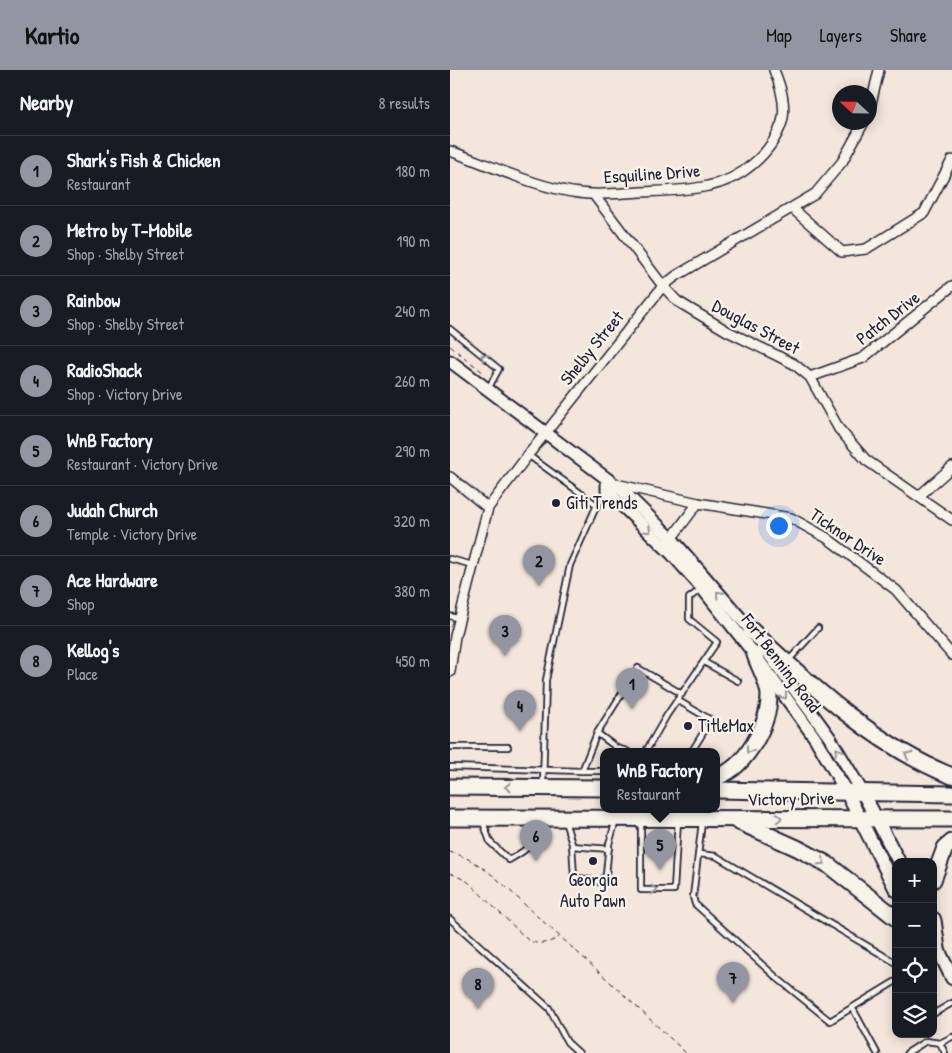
<!DOCTYPE html>
<meta charset="utf-8">
<style>
body{margin:0;font-family:"Patrick Hand",sans-serif;background:#20242c;color:#f1f3f6}
.controls{position:absolute;right:15px;bottom:15px;display:grid;overflow:hidden;border-radius:10px;box-shadow:0 2px 12px #0003}
.controls button{width:45px;height:45px;display:grid;place-items:center;padding:0;border:0;border-bottom:1px solid #363941;background:#171b24;color:#f1f3f6;font:25px sans-serif}
.compass{position:absolute;left:382px;top:15px;width:45px;height:45px;border-radius:50%;background:#171b24;box-shadow:0 2px 12px #0003;rotate:292deg}
.you{position:absolute;left:328px;top:455px;width:18px;height:18px;margin:-12px;border:4px solid #fff;border-radius:50%;background:#1a73e8;box-shadow:0 0 0 8px #1a73e833}
.badge{display:grid;place-items:center;width:32px;height:32px;border-radius:50%;background:#9495a2;color:#111;font-size:16px;font-weight:700}
.pin{position:absolute;translate:-50% -41px;filter:drop-shadow(0 1px 2px #0008)}
.pin::after{content:'';position:absolute;top:26px;width:18px;height:15px;background:inherit;clip-path:polygon(0 0,100% 0,50% 100%)}
.popup{position:absolute;left:150px;top:678px;width:120px;height:65px;box-sizing:border-box;display:grid;place-content:center;border-radius:10px;background:#171b24;filter:drop-shadow(0 1px 4px #0005);font-size:16px;white-space:nowrap;color:#9ea1a6}
.popup b{font-size:19px;color:#f1f3f6}
.popup::after{content:'';position:absolute;left:50%;top:100%;margin-left:-10px;border:10px solid transparent;border-top-color:#171b24}
.list{margin:0;padding:0;list-style:none}
h2{display:flex;justify-content:space-between;align-items:center;height:65px;margin:0;padding:0 20px;font-size:21px}
h2 small{font-size:16px;font-weight:400;color:#9ea1a6}
.list li{display:grid;grid-template-columns:32px 1fr auto;gap:15px;align-items:center;box-sizing:border-box;height:70px;padding:0 20px;border-top:1px solid #363941}
.list b{display:block;font-size:19px;white-space:nowrap}
.list p{margin:0;font-size:16px;white-space:nowrap;color:#9ea1a6}
.list em{font-size:16px;font-style:normal;color:#9ea1a6}
.icon{flex:none;width:28px;height:28px;fill:none;stroke:currentColor;stroke-width:2;stroke-linecap:round;stroke-linejoin:round}
.map{position:relative;flex:none;width:502px;height:983px;overflow:hidden}
header{display:flex;align-items:center;gap:30px;box-sizing:border-box;height:70px;padding:0 25px;background:#9495a2;color:#111}
header strong{font-size:24px}
nav{display:flex;gap:28px;margin-inline-start:auto;font-size:18px}
main{display:flex}
aside{flex:1;background:#171b24}
.map>svg:first-child{display:block}
.lines{fill:none;stroke-linecap:round;stroke-linejoin:round}
.service-casing{stroke:#22223b;stroke-width:8}
.minor-casing{stroke:#22223b;stroke-width:12}
.tertiary-casing{stroke:#22223b;stroke-width:15}
.secondary-casing{stroke:#22223b;stroke-width:16}
.trunk-casing{stroke:#22223b;stroke-width:19}
.path{stroke:#22223b;stroke-width:1;stroke-dasharray:5 4;stroke-linecap:butt}
.service{stroke:#f7f3e8;stroke-width:4.5}
.minor{stroke:#f7f3e8;stroke-width:9}
.tertiary{stroke:#f7f3e8;stroke-width:11}
.secondary{stroke:#f7f3e8;stroke-width:12}
.trunk{stroke:#f7f3e8;stroke-width:15}
.oneway{stroke:#97959a}
.poi-dot{fill:#22223b;stroke:#f7f3e8;stroke-width:2}
.labels{text-anchor:middle;stroke-width:4.5;stroke-linejoin:round;paint-order:stroke}
.street-label{font-size:18px;fill:#22223b;stroke:#f7f3e8}
.poi-label{font-size:18px;fill:#22223b;stroke:#f7f3e8;text-anchor:start}
</style>
<header>
<strong>Kartio</strong>
<nav><a>Map</a><a>Layers</a><a>Share</a></nav>
</header>
<main>
<aside>
<h2>Nearby<small>8 results</small></h2>
<ul class="list">
<li><span class="badge">1</span><div><b>Shark's Fish &amp; Chicken</b><p>Restaurant</p></div><em>180 m</em></li>
<li><span class="badge">2</span><div><b>Metro by T-Mobile</b><p>Shop · Shelby Street</p></div><em>190 m</em></li>
<li><span class="badge">3</span><div><b>Rainbow</b><p>Shop · Shelby Street</p></div><em>240 m</em></li>
<li><span class="badge">4</span><div><b>RadioShack</b><p>Shop · Victory Drive</p></div><em>260 m</em></li>
<li><span class="badge">5</span><div><b>WnB Factory</b><p>Restaurant · Victory Drive</p></div><em>290 m</em></li>
<li><span class="badge">6</span><div><b>Judah Church</b><p>Temple · Victory Drive</p></div><em>320 m</em></li>
<li><span class="badge">7</span><div><b>Ace Hardware</b><p>Shop</p></div><em>380 m</em></li>
<li><span class="badge">8</span><div><b>Kellog's</b><p>Place</p></div><em>450 m</em></li>
</ul>
</aside>
<div class="map">
<svg width="502" height="983" viewBox="0 0 502 983">
<rect width="100%" height="100%" fill="#f5e6db"/>
<filter id="ink" filterUnits="userSpaceOnUse"><feTurbulence type="fractalNoise" baseFrequency=".02" numOctaves="2"/><feDisplacementMap in="SourceGraphic" scale="10" xChannelSelector="R" yChannelSelector="G"/><feConvolveMatrix kernelMatrix="1 2 1 2 8 2 1 2 1" color-interpolation-filters="sRGB"/></filter>
<g filter="url(#ink)">
<g class="lines">
<g class="service-casing">
<g id="service">
<path d="M0 259 49 299 38 319"/>
<path d="M78 385 147 435"/>
<path d="M0 489 23 495"/>
<path d="M0 546 10 549"/>
<path d="M339 590 368 558"/>
<path d="M254 592 288 611"/>
<path d="M227 630 261 650 242 681"/>
<path d="M147 663 132 701H154"/>
<path d="M0 677H58"/>
<path d="M177 681 167 678 147 663 188 598 232 624"/>
<path d="M196 681 217 645 267 572 239 549V528L251 519"/>
<path d="M0 697 132 701"/>
<path d="M93 715 96 610 120 495 147 435 157 422"/>
<path d="M115 751 122 774 124 807 150 812 156 805 159 774 166 750"/>
<path d="M191 751V820H224L228 750"/>
<path d="M33 752 40 772 59 790C80 778 84 775 90 752"/>
<path d="M252 752 243 827 245 834 327 908 380 951 446 911"/>
<path d="M122 776 159 779"/>
<path d="M249 784 266 786 446 893"/>
<path d="M0 849 99 938 117 972 129 983"/>
<path d="M402 937 427 983"/>
<path d="M483 944 502 933"/>
<path d="M490 973 495 983"/>
<path d="M457 983 476 971 490 973 502 967"/>
</g>
</g>
<g class="minor-casing">
<g id="minor">
<path d="M420 38 429 0"/>
<path d="M0 81C40 95 87 118 129 123 149 126 170 123 190 122 213 121 236 121 258 116 290 110 322 84 332 52 337 35 330 15 324 0"/>
<path d="M144 125 213 216 227 231 277 261 344 294 360 307 389 359 416 390 502 450"/>
<path d="M342 138 392 182 416 179 474 143 502 90"/>
<path d="M360 307 413 288 502 216"/>
<path d="M0 407 38 438"/>
<path d="M166 414 248 433 341 448 377 468 446 520 502 585"/>
<path d="M469 426 502 397"/>
<path d="M218 473 248 433"/>
<path d="M0 602 5 566 38 438 78 385 213 216 226 206 365 124 392 92 414 52"/>
</g>
</g>
<g class="tertiary-casing">
<g id="tertiary">
<path d="M0 291 172 420 222 469 305 565"/>
<path d="M157 411V421L222 484 252 518 305 585 365 668 397 723"/>
<path d="M316 580 380 668 413 723"/>
</g>
</g>
<g class="secondary-casing">
<g id="secondary">
<path d="M397 723 446 820"/>
<path d="M413 723 449 792"/>
<path d="M484 871 502 908"/>
</g>
</g>
<g class="trunk-casing">
<g id="trunk">
<path d="M301 560C359 614 427 677 502 706"/>
<path d="M266 707C295 699 319 655 319 626 319 614 309 597 305 585"/>
<path d="M0 717 154 718"/>
<path d="M266 720 502 724"/>
<path d="M0 748 502 749"/>
<path d="M287 751 347 778 377 794 446 848"/>
<path d="M483 810 495 778 502 772"/>
<path d="M483 850 487 879"/>
</g>
</g>
<g class="path">
<path d="M0 276 34 303"/>
<path d="M0 782C35 791 62 824 88 847 138 891 187 937 236 983"/>
<path d="M0 803 17 811 79 871C90 875 100 873 109 867"/>
</g>
<use href="#service" class="service"/>
<use href="#minor" class="minor"/>
<use href="#tertiary" class="tertiary"/>
<use href="#secondary" class="secondary"/>
<use href="#trunk" class="trunk"/>
</g>
<defs><path id="oneway-chevron" d="M-2-3.5L2.5 0L-2 3.5" fill="none" stroke-width="1.6" stroke-linecap="round" stroke-linejoin="round" transform="scale(1.25)"/></defs>
<g class="oneway">
<use href="#oneway-chevron" transform="translate(34 287) rotate(-141)"/>
<use href="#oneway-chevron" transform="translate(198 460) rotate(44)"/>
<use href="#oneway-chevron" transform="translate(269 524) rotate(-131)"/>
<use href="#oneway-chevron" transform="translate(334 626) rotate(54)"/>
<use href="#oneway-chevron" transform="translate(299 680) rotate(128)"/>
<use href="#oneway-chevron" transform="translate(388 681) rotate(-121)"/>
<use href="#oneway-chevron" transform="translate(458 685) rotate(-151)"/>
<use href="#oneway-chevron" transform="translate(58 717) rotate(-180)"/>
<use href="#oneway-chevron" transform="translate(329 748) rotate(-1)"/>
<use href="#oneway-chevron" transform="translate(372 792) rotate(30)"/>
<use href="#oneway-chevron" transform="translate(204 820) rotate(1)"/>
</g>
</g>
<g class="poi-dot">
<circle cx="106" cy="433" r="5"/>
<circle cx="238" cy="656" r="5"/>
<circle cx="143" cy="791" r="5"/>
</g>
<g class="labels">
<g class="street-label">
<text transform="translate(202 104) rotate(-4)" y="6">Esquiline Drive</text>
<text transform="translate(438 248) rotate(-38)" y="6">Patch Drive</text>
<text transform="translate(306 257) rotate(28)" y="6">Douglas Street</text>
<text transform="translate(142 278) rotate(-51)" y="6">Shelby Street</text>
<text transform="translate(398 467) rotate(34)" y="6">Ticknor Drive</text>
<text transform="translate(331 593) rotate(53)" y="6">Fort Benning Road</text>
<text transform="translate(341 729) rotate(-1)" y="6">Victory Drive</text>
</g>
<g class="poi-label">
<text x="116" y="439">Giti Trends</text>
<text x="248" y="662">TitleMax</text>
<text x="143" y="816" text-anchor="middle">Georgia<tspan x="143" dy="21">Auto Pawn</tspan></text>
</g>
</g>
</svg>
<div class="controls">
<button>+</button>
<button>−</button>
<button><svg class="icon" aria-label="locate" viewBox="0 0 24 24"><circle cx="12" cy="12" r="6"/><path d="M12 2v4M12 18v4M2 12h4M18 12h4"/></svg></button>
<button><svg class="icon" aria-label="layers" viewBox="0 0 24 24"><path d="M12 4l9 5-9 5-9-5zM3 14l9 5 9-5"/></svg></button>
</div>
<svg class="compass" viewBox="-18 -18 36 36"><path d="M0-13l5 13h-10z" fill="#e53935"/><path d="M0 13l5-13h-10z" fill="#9ea1a6"/></svg>
<div class="you"></div>
<div class="pin badge" style="left:182px;top:639px">1</div>
<div class="pin badge" style="left:89px;top:516px">2</div>
<div class="pin badge" style="left:55px;top:586px">3</div>
<div class="pin badge" style="left:70px;top:661px">4</div>
<div class="pin badge" style="left:210px;top:800px">5</div>
<div class="popup"><b>WnB Factory</b>Restaurant</div>
<div class="pin badge" style="left:86px;top:791px">6</div>
<div class="pin badge" style="left:283px;top:933px">7</div>
<div class="pin badge" style="left:28px;top:939px">8</div>
</div>
</main>
